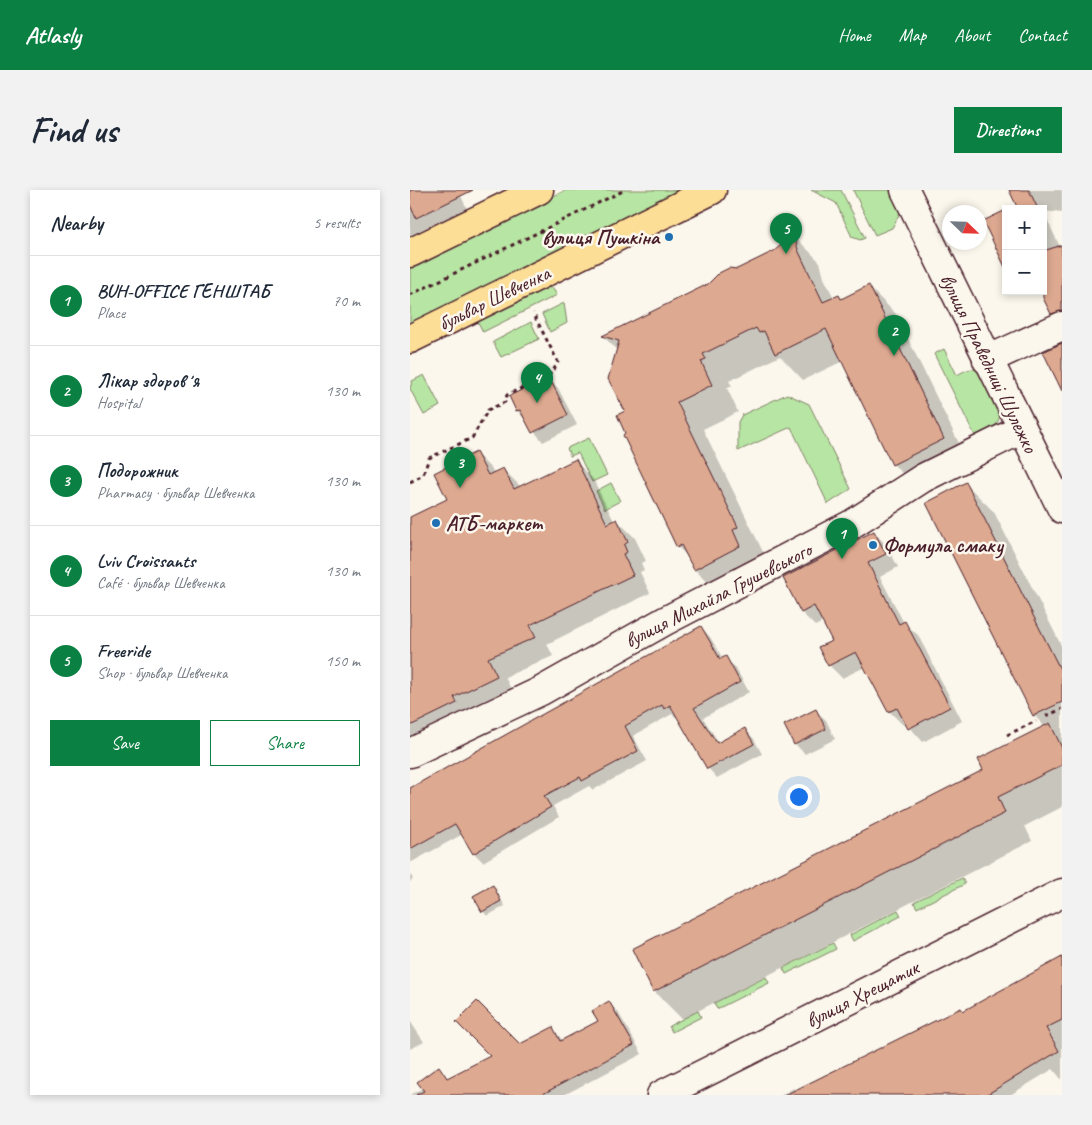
<!DOCTYPE html>
<meta charset="utf-8">
<style>
body{margin:0;font-family:Caveat,sans-serif;background:#f2f2f3;color:#1f2937}
.controls{position:absolute;right:15px;top:15px;display:grid;overflow:hidden;border-radius:0px;box-shadow:0 2px 8px #0003}
.controls button{width:45px;height:45px;display:grid;place-items:center;padding:0;border:0;border-bottom:1px solid #e0e1e3;background:#fff;color:#1f2937;font:25px sans-serif}
.compass{position:absolute;left:532px;top:15px;width:45px;height:45px;border-radius:50%;background:#fff;box-shadow:0 2px 8px #0003;rotate:113deg}
.you{position:absolute;left:388px;top:606px;width:18px;height:18px;margin:-12px;border:4px solid #fff;border-radius:50%;background:#1a73e8;box-shadow:0 0 0 8px #1a73e833}
.badge{display:grid;place-items:center;width:32px;height:32px;border-radius:50%;background:#0b8043;color:#fff;font-size:16px;font-weight:700}
.pin{position:absolute;translate:-50% -41px;filter:drop-shadow(0 1px 2px #0008)}
.pin::after{content:'';position:absolute;top:26px;width:18px;height:15px;background:inherit;clip-path:polygon(0 0,100% 0,50% 100%)}
.list{margin:0;padding:0;list-style:none}
h2{display:flex;justify-content:space-between;align-items:center;height:65px;margin:0;padding:0 20px;font-size:21px}
h2 small{font-size:16px;font-weight:400;color:#747a83}
.list li{display:grid;grid-template-columns:32px 1fr auto;gap:15px;align-items:center;box-sizing:border-box;height:90px;padding:0 20px;border-top:1px solid #e0e1e3}
.list b{display:block;font-size:19px;white-space:nowrap}
.list p{margin:0;font-size:16px;white-space:nowrap;color:#747a83}
.list em{font-size:16px;font-style:normal;color:#747a83}
.actions{display:flex;gap:10px;padding:15px 20px}
.actions a{flex:1;padding:11px 0;border:1px solid #0b8043;border-radius:0px;text-align:center;font-size:18px;color:#0b8043}
.actions .main{background:#0b8043;color:#fff}
.map{position:relative;flex:none;width:652px;height:905px;overflow:hidden;border-radius:0px}
header{display:flex;align-items:center;gap:30px;box-sizing:border-box;height:70px;padding:0 25px;background:#0b8043;color:#fff}
header strong{font-size:24px}
nav{display:flex;gap:28px;margin-inline-start:auto;font-size:18px}
.intro{display:flex;align-items:center;justify-content:space-between;box-sizing:border-box;height:120px;padding:0 30px}
h1{margin:0;font-size:35px}
.button{padding:12px 22px;border-radius:0px;background:#0b8043;color:#fff;font-size:18px;font-weight:700}
main{display:flex;gap:30px;padding:0 30px}
aside{flex:1;background:#fff;border-radius:0px;box-shadow:0 2px 8px #0003}
.map>svg:first-child{display:block}
.green{fill:#b7e5a3;stroke:#808267}
.shadow{fill:#0003}
.building{fill:#dda990;stroke:#4a1f2b}
.lines{fill:none;stroke-linecap:round;stroke-linejoin:round}
.minor-casing{stroke:#4a1f2b;stroke-width:31}
.major-casing{stroke:#4a1f2b;stroke-width:31}
.path{stroke:#4a1f2b;stroke-width:3;stroke-dasharray:4 4;stroke-linecap:butt}
.minor{stroke:#fbf7ec;stroke-width:28}
.major{stroke:#fcde96;stroke-width:28}
.poi-dot{fill:#1f6fb2;stroke:#fbf7ec;stroke-width:2}
.labels{text-anchor:middle;stroke-width:5;stroke-linejoin:round;paint-order:stroke}
.poi-label{font-size:21px;font-weight:bold;fill:#4a1f2b;stroke:#fbf7ec;text-anchor:start}
.street-label{font-size:21px;fill:#4a1f2b;stroke:#fbf7ec}
</style>
<header>
<strong>Atlasly</strong>
<nav><a>Home</a><a>Map</a><a>About</a><a>Contact</a></nav>
</header>
<div class="intro"><h1>Find us</h1><a class="button">Directions</a></div>
<main>
<aside>
<h2>Nearby<small>5 results</small></h2>
<ul class="list">
<li><span class="badge">1</span><div><b>BUH-OFFICE ГЕНШТАБ</b><p>Place</p></div><em>70 m</em></li>
<li><span class="badge">2</span><div><b>Лікар здоровʼя</b><p>Hospital</p></div><em>130 m</em></li>
<li><span class="badge">3</span><div><b>Подорожник</b><p>Pharmacy · бульвар Шевченка</p></div><em>130 m</em></li>
<li><span class="badge">4</span><div><b>Lviv Croissants</b><p>Café · бульвар Шевченка</p></div><em>130 m</em></li>
<li><span class="badge">5</span><div><b>Freeride</b><p>Shop · бульвар Шевченка</p></div><em>150 m</em></li>
</ul>
<div class="actions"><a class="main">Save</a><a>Share</a></div>
</aside>
<div class="map">
<svg width="652" height="905" viewBox="0 0 652 905">
<rect width="100%" height="100%" fill="#fbf7ec"/>
<filter id="ink" filterUnits="userSpaceOnUse"><feTurbulence type="fractalNoise" baseFrequency=".02" numOctaves="2"/><feDisplacementMap in="SourceGraphic" scale="10" xChannelSelector="R" yChannelSelector="G"/><feConvolveMatrix kernelMatrix="1 2 1 2 8 2 1 2 1" color-interpolation-filters="sRGB"/></filter>
<g filter="url(#ink)">
<g class="green">
<path d="M156 0H274L0 135V77Z"/>
<path d="M401 0H431L455 48 450 50 442 47 426 13Z"/>
<path d="M443 0H482L491 21 482 38 465 45Z"/>
<path d="M135 96 143 99 147 105 73 142 67 130Z"/>
<path d="M154 113 157 133 140 142 132 124Z"/>
<path d="M121 132 129 149 91 167 83 152Z"/>
<path d="M534 159 547 185C556 180 563 176 572 182L591 224 584 240 567 250 524 164Z"/>
<path d="M14 185 30 216 14 225 0 199 2 191Z"/>
<path d="M377 204 399 214 441 299 418 314 381 237 328 261V232L332 225Z"/>
<path d="M179 248 197 285 182 292 168 263 160 266 157 258Z"/>
<path d="M201 293 210 311 195 319 186 301Z"/>
<path d="M552 688 555 694 507 718 504 712Z"/>
<path d="M488 720 491 726 443 751 440 745Z"/>
<path d="M423 753 426 759 376 784 373 778Z"/>
<path d="M356 787 359 793 307 819 304 813Z"/>
<path d="M288 821 291 827 262 842 259 836Z"/>
</g>
<g class="shadow">
<path d="M0 0H63L51 6 58 21 0 49Z"/>
<path d="M600 0H652V23L633 21V19H601L608 16Z"/>
<path d="M633 21 650 57 652 56V132L642 123 631 101H633Z"/>
<path d="M384 46 410 72 414 88 424 108 429 106 432 110 459 97 486 124 560 276 510 301 483 274 433 171 393 190 370 166 319 191 322 196 317 198 328 222 293 239 354 364 312 406 285 380 279 368 268 357 217 244V222L208 161 194 147 365 62Z"/>
<path d="M139 189 148 198 167 235 133 252 107 220Z"/>
<path d="M66 263 85 283 93 279 111 297 165 271 183 289 204 331 207 330 225 348 236 371 231 373 234 380 230 382 240 403 137 454 143 466 95 487 104 505 0 563V328L39 309Z"/>
<path d="M556 294 584 322 652 457V617L615 636 622 651 272 829 244 801 575 581 635 537 624 525Z"/>
<path d="M464 342 477 356 488 377 470 387 494 433 508 445 552 531 513 552 496 533 493 535 479 521 455 477 432 488 419 475 423 451 413 432 405 436 392 423 374 389Z"/>
<path d="M291 437 300 447 313 469 315 468 325 477 339 502 293 528 309 553 335 539 344 549 352 564 307 588 298 578 267 526 265 527 262 524 223 546 237 571 183 600 179 596 143 616 149 627 73 672 64 663 53 644 0 673V599Z"/>
<path d="M406 521 416 530 425 549 395 564 385 554Z"/>
<path d="M0 684 3 689 0 692Z"/>
<path d="M83 697 95 716 77 726 73 721Z"/>
<path d="M652 769V890L643 879 600 905H527L551 819 554 822Z"/>
<path d="M199 813 208 822 232 864 154 905H0L13 898 29 878 39 889 142 838 153 851 190 832Z"/>
<path d="M0 831 14 852 0 859Z"/>
<path d="M384 898 386 901 490 905H371Z"/>
</g>
<g class="building">
<path d="M0 0H63L6 28 0 15Z"/>
<path d="M599 0H619L628 19H608Z"/>
<path d="M596 20V79L573 31Z"/>
<path d="M384 44 388 60 413 112 429 105 431 109 459 95 534 249 482 275 416 139 365 164 354 141 349 143 346 138 293 164 296 169 291 171 302 195 267 212 328 337 323 340 330 356 284 380 271 355 267 358 213 245 215 243 207 225 215 221 198 189 209 151 192 146 298 94 309 83 319 78 327 79 364 61Z"/>
<path d="M652 55V121L641 124 633 108V61Z"/>
<path d="M652 153V201L633 162Z"/>
<path d="M139 187 158 225 122 243 110 220 106 221 99 206Z"/>
<path d="M66 262 78 285 93 278 104 299 166 269 197 334 207 329 218 352 214 355 217 362 213 364 223 385 120 435 126 447 78 468 87 486 44 507 47 513 0 536V327L37 309 24 283Z"/>
<path d="M556 292 652 483V512L623 526 516 313Z"/>
<path d="M464 341 476 364 458 373 489 434 495 431 540 517 498 539 487 518 478 522 446 462 418 476 408 457 422 451 404 416 391 423 373 388Z"/>
<path d="M291 436 310 469 316 466 330 492 284 518 307 553 335 538 344 554 297 579 260 515 254 519 252 515 215 536 228 561 172 591 170 587 134 606 141 617 63 664 45 634 0 659V598Z"/>
<path d="M406 519 416 539 384 555 374 535Z"/>
<path d="M640 533 652 558V575L588 607 595 623 243 802 222 759 573 580 568 569Z"/>
<path d="M83 695 91 711 72 722 63 706Z"/>
<path d="M652 767V830L636 838 649 861 576 905H375L551 818 553 821Z"/>
<path d="M67 811 110 854 143 837 150 851 188 831 182 821 199 811 224 855 131 905H6L14 901 7 892 29 876 37 888 80 866 46 832Z"/>
</g>
<g class="lines">
<g class="minor-casing">
<g id="minor">
<path d="M495 0 652 319"/>
<path d="M577 170 652 136"/>
<path d="M0 563 131 501 255 431 442 334 513 288 612 239"/>
<path d="M251 905 652 703"/>
</g>
</g>
<g class="major-casing">
<g id="major">
<path d="M0 63 129 0"/>
<path d="M0 149 302 0"/>
</g>
</g>
<g class="path">
<path d="M0 105 215 0"/>
<path d="M0 292 13 285 19 268 62 248 78 220 95 212 97 205 142 183 148 172 123 123"/>
<path d="M636 526 652 519"/>
<path d="M597 545 626 531"/>
</g>
<use href="#minor" class="minor"/>
<use href="#major" class="major"/>
</g>
</g>
<g class="poi-dot">
<circle cx="259" cy="47" r="5"/>
<circle cx="26" cy="333" r="5"/>
<circle cx="463" cy="355" r="5"/>
</g>
<g class="labels">
<g class="poi-label">
<text x="249" y="54" text-anchor="end">вулиця Пушкіна</text>
<text x="36" y="340">АТБ-маркет</text>
<text x="473" y="362">Формула смаку</text>
</g>
<g class="street-label">
<text transform="translate(84 108) rotate(-26)" y="7">бульвар Шевченка</text>
<text transform="translate(579 173) rotate(64)" y="7">вулиця Праведниці Шулежко</text>
<text transform="translate(308 405) rotate(-27)" y="7">вулиця Михайла Грушевського</text>
<text transform="translate(452 804) rotate(-27)" y="7">вулиця Хрещатик</text>
</g>
</g>
</svg>
<div class="controls">
<button>+</button>
<button>−</button>
</div>
<svg class="compass" viewBox="-18 -18 36 36"><path d="M0-13l5 13h-10z" fill="#e53935"/><path d="M0 13l5-13h-10z" fill="#747a83"/></svg>
<div class="you"></div>
<div class="pin badge" style="left:432px;top:369px">1</div>
<div class="pin badge" style="left:484px;top:166px">2</div>
<div class="pin badge" style="left:50px;top:298px">3</div>
<div class="pin badge" style="left:127px;top:213px">4</div>
<div class="pin badge" style="left:376px;top:64px">5</div>
</div>
</main>
